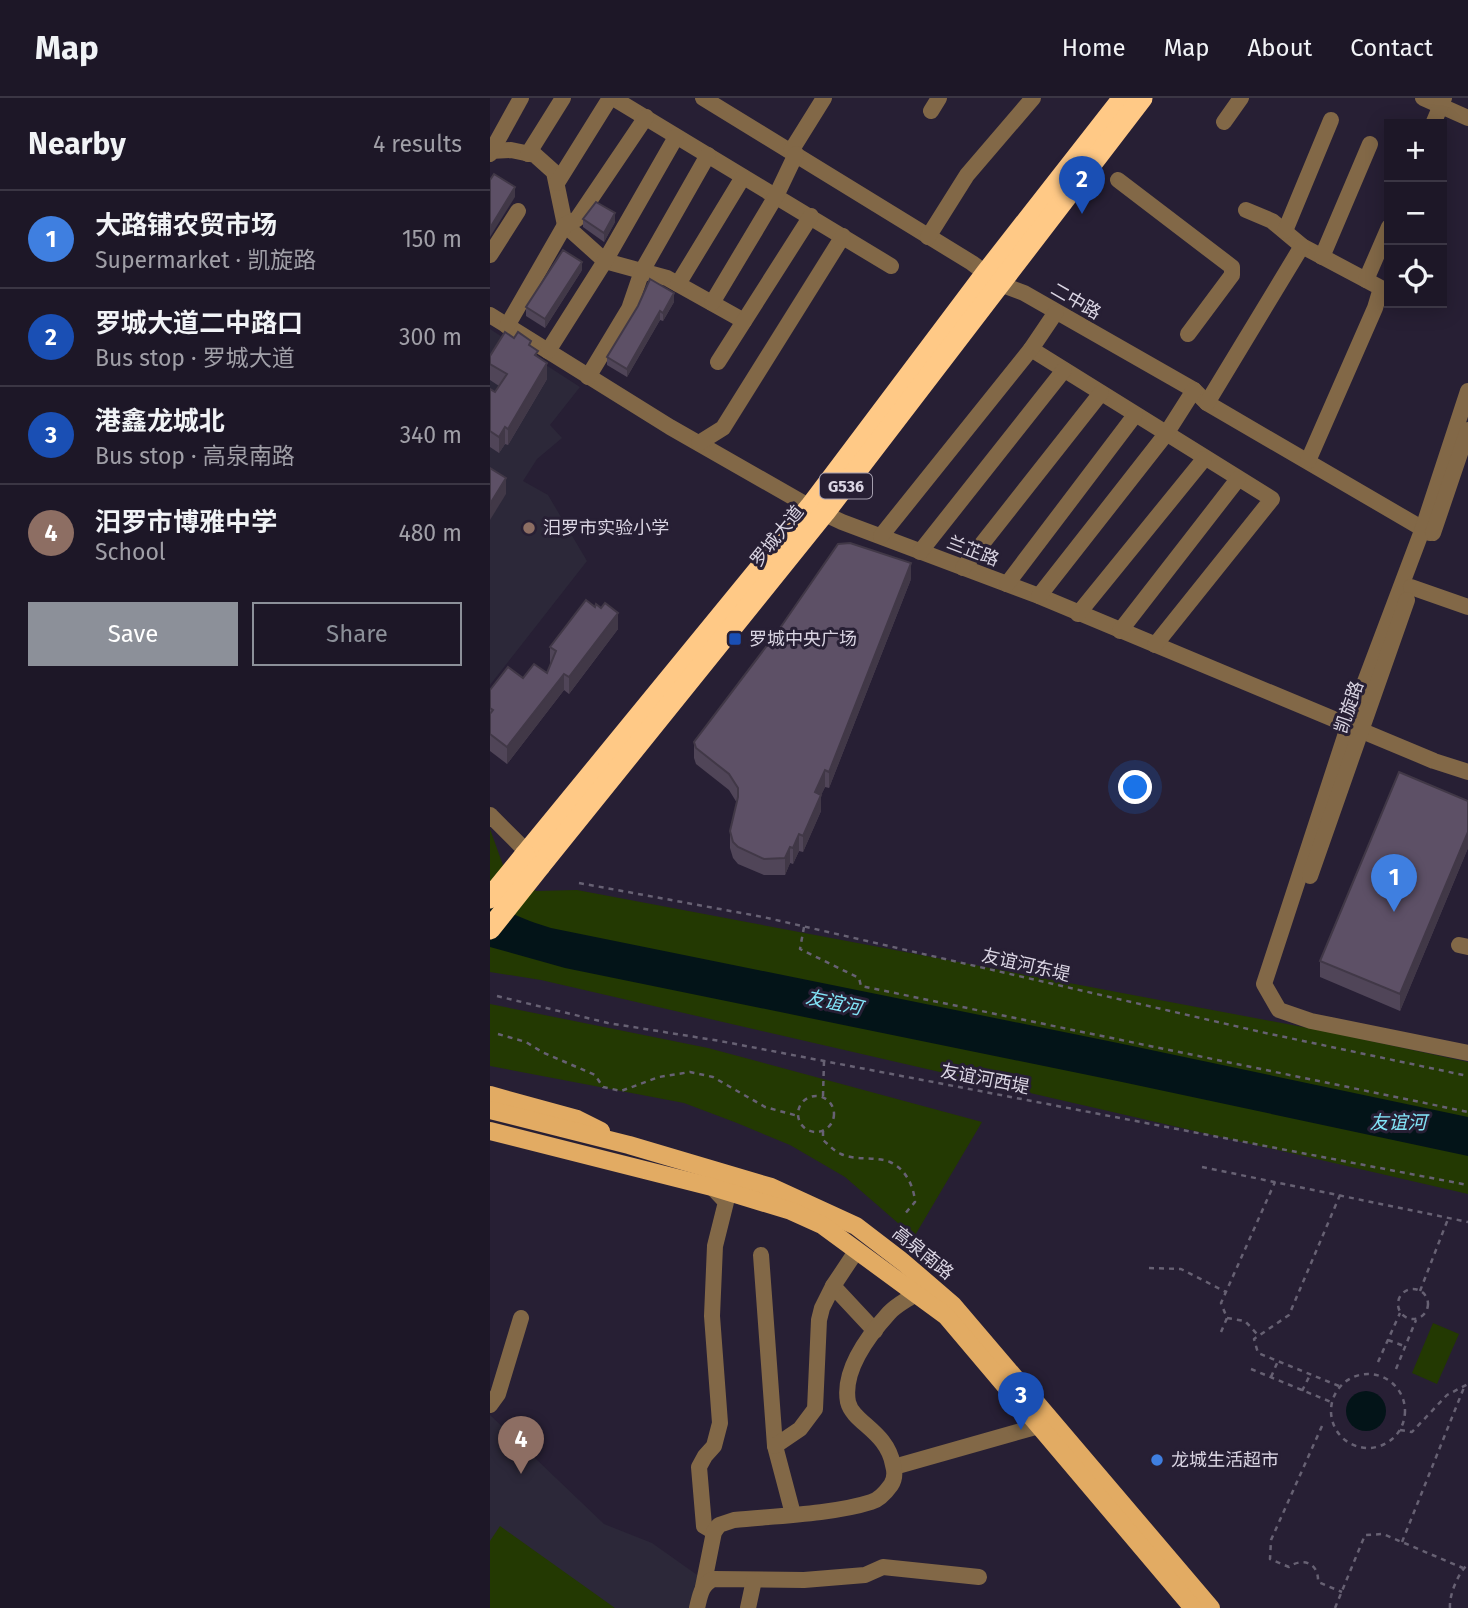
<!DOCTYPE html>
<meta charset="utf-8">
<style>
body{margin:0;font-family:"Fira Sans","Noto Sans SC",sans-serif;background:#2a2433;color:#f1f3f6}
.controls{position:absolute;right:21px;top:21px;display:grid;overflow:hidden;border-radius:0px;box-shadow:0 4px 18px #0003}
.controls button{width:63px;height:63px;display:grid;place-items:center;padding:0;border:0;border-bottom:2px solid #3b3644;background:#1d1727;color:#f1f3f6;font:35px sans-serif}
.you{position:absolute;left:646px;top:690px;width:24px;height:24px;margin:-18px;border:5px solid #fff;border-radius:50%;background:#1a73e8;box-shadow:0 0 0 10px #1a73e833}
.badge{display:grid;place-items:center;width:46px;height:46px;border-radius:50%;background:#8c9099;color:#fff;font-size:23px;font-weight:700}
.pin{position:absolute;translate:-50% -58px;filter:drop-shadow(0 2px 4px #0008)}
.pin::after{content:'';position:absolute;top:37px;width:24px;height:21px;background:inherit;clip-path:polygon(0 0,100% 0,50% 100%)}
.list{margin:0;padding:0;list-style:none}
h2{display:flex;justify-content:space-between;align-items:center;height:91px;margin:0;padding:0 28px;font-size:30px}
h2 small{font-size:23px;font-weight:400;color:#a09fa7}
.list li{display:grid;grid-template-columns:46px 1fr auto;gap:21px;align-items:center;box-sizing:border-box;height:98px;padding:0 28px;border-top:2px solid #3b3644}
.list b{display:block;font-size:26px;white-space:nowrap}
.list p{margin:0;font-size:23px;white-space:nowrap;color:#a09fa7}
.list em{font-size:23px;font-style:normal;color:#a09fa7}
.actions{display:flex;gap:14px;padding:21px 28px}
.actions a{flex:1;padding:16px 0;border:2px solid #8c9099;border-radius:0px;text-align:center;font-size:24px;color:#8c9099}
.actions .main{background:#8c9099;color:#fff}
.icon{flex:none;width:38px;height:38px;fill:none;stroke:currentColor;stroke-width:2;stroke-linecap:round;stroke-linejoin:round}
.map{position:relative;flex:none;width:978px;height:1510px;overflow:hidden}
header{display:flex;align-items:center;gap:42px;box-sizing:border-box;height:98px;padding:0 35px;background:#1d1727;border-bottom:2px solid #3b3644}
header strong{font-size:33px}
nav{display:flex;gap:38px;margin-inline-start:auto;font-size:24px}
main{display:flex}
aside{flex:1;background:#1d1727}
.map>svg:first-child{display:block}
.education{fill:#2c2839}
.green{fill:#233902}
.water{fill:#031418}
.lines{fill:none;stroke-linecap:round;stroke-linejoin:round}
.path{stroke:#676173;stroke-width:2.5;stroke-dasharray:5 5;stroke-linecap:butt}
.minor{stroke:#826847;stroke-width:16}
.major{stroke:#e2ab63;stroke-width:18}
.highway{stroke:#ffc986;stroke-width:21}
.highway-bridge{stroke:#ffc986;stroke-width:21}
.wall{fill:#504558}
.shaded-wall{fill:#413847}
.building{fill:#5d5066;stroke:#413847;stroke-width:2}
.education-dot{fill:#8d6e63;stroke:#271f34;stroke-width:2.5}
.transit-dot{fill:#1a4fb4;stroke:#271f34;stroke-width:2.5}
.shop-dot{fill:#3f7fe0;stroke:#271f34;stroke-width:2.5}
.labels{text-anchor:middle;stroke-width:6;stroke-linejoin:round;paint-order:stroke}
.shield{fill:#271f34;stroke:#a49eae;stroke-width:2}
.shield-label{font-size:16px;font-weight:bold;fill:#dad5e3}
.street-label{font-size:18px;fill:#dad5e3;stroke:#271f34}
.poi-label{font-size:18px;fill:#dad5e3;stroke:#271f34;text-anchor:start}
.water-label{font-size:19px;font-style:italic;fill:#82e4f7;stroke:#271f34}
</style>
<header>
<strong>Map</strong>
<nav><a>Home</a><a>Map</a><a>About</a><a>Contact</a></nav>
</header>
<main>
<aside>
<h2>Nearby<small>4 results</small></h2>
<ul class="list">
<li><span class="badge" style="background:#3f7fe0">1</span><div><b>大路铺农贸市场</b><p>Supermarket · 凯旋路</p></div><em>150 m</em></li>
<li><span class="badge" style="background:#1a4fb4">2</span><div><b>罗城大道二中路口</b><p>Bus stop · 罗城大道</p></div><em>300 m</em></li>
<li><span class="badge" style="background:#1a4fb4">3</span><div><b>港鑫龙城北</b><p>Bus stop · 高泉南路</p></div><em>340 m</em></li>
<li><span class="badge" style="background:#8d6e63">4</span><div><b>汨罗市博雅中学</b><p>School</p></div><em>480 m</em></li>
</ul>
<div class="actions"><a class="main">Save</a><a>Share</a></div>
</aside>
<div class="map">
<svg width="978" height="1510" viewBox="0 0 978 1510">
<rect width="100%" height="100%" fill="#271f34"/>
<g class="education">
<path d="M0 231 90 289 60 327 72 340 47 361 33 383 58 397 97 463 0 587Z"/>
<path d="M0 1317 114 1426 162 1445 210 1479 201 1510H0Z"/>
</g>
<g class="green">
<path d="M0 731 14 770 27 782 46 793 87 792 839 934 978 964V1096L51 882 0 874Z"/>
<path d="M0 906 218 950 492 1024 424 1139 355 1079 300 1047 247 1025 194 1005 0 968Z"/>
<path d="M943 1225 969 1236 947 1286 922 1275Z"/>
<path d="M10 1428 125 1510H0V1443Z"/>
</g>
<g class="water">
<path d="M0 800C16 816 40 823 61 830L628 945 978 1019V1058L632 984 75 870 0 849Z"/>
<circle cx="876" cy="1313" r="20"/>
</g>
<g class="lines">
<g class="path">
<path d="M89 785 273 819 771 934 978 978"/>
<path d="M314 829 310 851 369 880 371 888 978 1014"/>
<path d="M7 898 118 925 230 943 978 1087"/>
<path d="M8 936 36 944 52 954 105 977 113 989 131 993 169 979 200 974 223 979 275 1009 308 1018"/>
<circle cx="326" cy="1016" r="18"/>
<path d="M333 998 334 963"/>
<path d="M333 1033V1042C339 1047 344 1053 351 1056 366 1063 385 1058 400 1064 416 1071 424 1089 425 1104L413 1118"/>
<path d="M712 1069 978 1124"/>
<path d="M659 1170 691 1171 736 1194"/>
<circle cx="923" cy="1206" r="15"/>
<path d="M930 1193 958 1121"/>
<path d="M737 1220 755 1223 768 1237"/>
<path d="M731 1234 737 1220 731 1205 785 1084"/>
<path d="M898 1242 914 1248"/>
<path d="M888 1264 910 1215"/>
<path d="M761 1271 841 1304"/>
<path d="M906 1271 926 1222"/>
<circle cx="878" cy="1313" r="37"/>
<path d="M781 1279 788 1263"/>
<path d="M849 1288 768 1255 764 1241 799 1217 850 1097"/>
<path d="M812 1293 820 1277"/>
<path d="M832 1328 781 1442 780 1461 799 1469C813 1459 829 1465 828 1484L852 1494"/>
<path d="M910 1332 922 1334 957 1297 978 1286"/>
<path d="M912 1444 975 1287"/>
<path d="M845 1510 875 1437 893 1436 973 1470"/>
<path d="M960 1510C959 1497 968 1475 978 1466"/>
</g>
<g class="minor">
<path d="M123 0 401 168"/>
<path d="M213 0 482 165 510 186 534 195 704 292 717 305 940 435"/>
<path d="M933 0 978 20"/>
<path d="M441 13 449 0"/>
<path d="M734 24 751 0"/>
<path d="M943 26 954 0"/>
<path d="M0 53 21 52 45 57 64 74 75 127 115 163 177 180 254 223"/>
<path d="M301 53 334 0"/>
<path d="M0 56 31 0"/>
<path d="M38 56 73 0"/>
<path d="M628 82 742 169V177L698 236"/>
<path d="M67 85 120 0"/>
<path d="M756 112 782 123 812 148 876 182"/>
<path d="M795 133 841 22"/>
<path d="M438 139 477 77 543 0"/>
<path d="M0 157 28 113"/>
<path d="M832 159 880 46"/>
<path d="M188 186 253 79"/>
<path d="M222 205 286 98 306 56"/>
<path d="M0 217 180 329 320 409 352 424 549 498 944 663 978 674"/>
<path d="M17 228 75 127 87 121 156 19"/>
<path d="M541 251 782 401 665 547"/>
<path d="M58 253 115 163 186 39"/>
<path d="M228 264 321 118"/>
<path d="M98 279 139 211 152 173 218 57"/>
<path d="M978 293 933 430 859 626 774 886 789 912 821 923 978 955"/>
<path d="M717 305 812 148"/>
<path d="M209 345 233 330 353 138"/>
<path d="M818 363 885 210 891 190 876 182 899 129"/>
<path d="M943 435 978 332"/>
<path d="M391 438 541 251 566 214"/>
<path d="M430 454 574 272"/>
<path d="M473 470 611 295"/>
<path d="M517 486 645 317"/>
<path d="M921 489 978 509"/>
<path d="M549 498 676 336 704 292"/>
<path d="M588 516 714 361"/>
<path d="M630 533 748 381"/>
<path d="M0 717 37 754"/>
<path d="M820 778 917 502"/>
<path d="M969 847 978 849"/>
<path d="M222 1089 236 1104 225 1148 222 1218 230 1325 224 1348 215 1358 209 1369 214 1428 224 1434"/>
<path d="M271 1157 285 1348 303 1416"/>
<path d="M343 1188 385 1233"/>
<path d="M0 1307 8 1296 31 1220"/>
<path d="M285 1348 310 1331 325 1311 329 1222 332 1210 343 1188 367 1152"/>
<path d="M404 1369 549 1328"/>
<path d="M213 1489 224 1434 229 1427 244 1422C284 1418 344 1416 381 1404 389 1402 396 1394 401 1387 405 1381 405 1374 403 1367 397 1333 363 1325 358 1304 352 1272 379 1237 399 1215 406 1207 417 1202 425 1196"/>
<path d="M207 1510C210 1498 211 1486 224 1481L314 1482 375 1477 393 1469 489 1479"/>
<path d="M258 1510 264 1482"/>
</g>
<g class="major">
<path d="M0 997 87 1021 111 1033"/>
<path d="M0 1012 139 1047 281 1089 366 1128 413 1164 463 1207 721 1510"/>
<path d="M0 1033 222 1089 301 1113 332 1127 456 1218 703 1510"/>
</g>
<g class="highway">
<path d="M35 757 320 409 496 175 633 0"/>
<path d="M50 768 335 414 652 0"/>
</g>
<g class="highway-bridge">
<path d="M0 800 35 757"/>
<path d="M0 831 50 768"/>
</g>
</g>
<g class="wall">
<path d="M93 121 125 124 114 144 93 129Z"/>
<path d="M92 172 55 230 36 218V209Z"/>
<path d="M184 204 173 223 170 222 137 279 117 267V259L148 208Z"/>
<path d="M41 248 48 259 57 281 18 347 15 346 9 355 0 349V291L5 294 9 288 0 282V258Z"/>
<path d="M421 481 339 690 335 689 331 697V713L313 754 309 753 303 766 300 765 295 777H274L248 766 243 760 240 750V733L247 705 239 692 206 666 204 660V644Z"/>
<path d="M105 509 128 531 79 596 74 592 17 666 0 653V592L33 580 57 575 61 565H60V549Z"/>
<path d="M978 703V750L910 913 830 879V863Z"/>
</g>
<g class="shaded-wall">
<path d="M25 89V99L0 139V130Z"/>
<path d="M125 115V124L114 144V135Z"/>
<path d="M92 164V172L55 230V221Z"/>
<path d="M184 195V204L173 223V215Z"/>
<path d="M170 213V222L137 279V271Z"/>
<path d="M57 265V281L18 347V331Z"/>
<path d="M15 329V346L9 355V339Z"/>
<path d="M16 380V396L0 422V406Z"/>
<path d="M421 465V481L339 690V674Z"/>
<path d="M128 515V531L79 596V579Z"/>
<path d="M74 576V592L17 666V649Z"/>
<path d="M335 672V689L325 710V694Z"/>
<path d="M331 697V713L313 754V738Z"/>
<path d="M978 734V750L910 913V896Z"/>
<path d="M309 736V753L303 766V750Z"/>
<path d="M300 749V765L295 777V760Z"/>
</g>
<g class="building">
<path d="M4 76 25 89 0 130V82Z"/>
<path d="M106 104 125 115 114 135 93 121Z"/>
<path d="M73 152 92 164 55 221 36 209Z"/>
<path d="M160 181 184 195 173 215 170 213 137 271 117 259 148 208Z"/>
<path d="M15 234 24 240 28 234 41 243 39 247 48 253 45 257 57 265 18 331 15 329 9 339 0 333V291L5 294 17 276 0 266V258Z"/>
<path d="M0 370 16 380 0 406Z"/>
<path d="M360 445 421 465 339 674 335 672 325 694 331 697 313 738 309 736 303 750 300 749 295 760 274 761 248 749 243 744 240 733 248 699V690L239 676 206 650 204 644 288 533 348 446Z"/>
<path d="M96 502 105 509 106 506 111 510 115 505 128 515 79 579 74 576 17 649 0 636V616L3 612 0 610V592L18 569 33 580 44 566 57 575 66 553 60 549Z"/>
<path d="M909 674 978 703V734L910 896 830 863Z"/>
</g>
<circle class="education-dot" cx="39" cy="430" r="7"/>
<rect class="transit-dot" x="238" y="534" width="14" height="14" rx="3.5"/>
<circle class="shop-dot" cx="667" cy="1362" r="7"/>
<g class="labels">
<rect class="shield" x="330" y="375.5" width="52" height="25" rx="5"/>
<g class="shield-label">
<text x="356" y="394">G536</text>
</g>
<g class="street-label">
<text transform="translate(586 203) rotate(30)" y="6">二中路</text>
<text transform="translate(287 438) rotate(-51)" y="6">罗城大道</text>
<text transform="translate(483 453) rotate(21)" y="6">兰芷路</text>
<text transform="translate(859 609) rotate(-71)" y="6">凯旋路</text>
<text transform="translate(536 867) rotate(13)" y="6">友谊河东堤</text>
<text transform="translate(495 981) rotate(11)" y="6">友谊河西堤</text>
<text transform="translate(433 1155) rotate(39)" y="6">高泉南路</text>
</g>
<g class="poi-label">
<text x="53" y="436">汨罗市实验小学</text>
<text x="259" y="547">罗城中央广场</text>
<text x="681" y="1368">龙城生活超市</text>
</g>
<g class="water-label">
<text transform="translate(344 904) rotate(12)" y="7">友谊河</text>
<text x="908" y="1031">友谊河</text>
</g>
</g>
</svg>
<div class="controls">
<button>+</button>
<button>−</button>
<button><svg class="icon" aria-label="locate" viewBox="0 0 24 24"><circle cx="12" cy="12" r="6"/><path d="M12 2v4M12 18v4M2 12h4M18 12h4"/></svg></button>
</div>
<div class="you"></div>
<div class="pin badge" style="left:904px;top:814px;background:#3f7fe0">1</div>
<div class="pin badge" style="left:592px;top:116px;background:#1a4fb4">2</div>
<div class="pin badge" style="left:531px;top:1332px;background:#1a4fb4">3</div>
<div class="pin badge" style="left:31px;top:1376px;background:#8d6e63">4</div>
</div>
</main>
